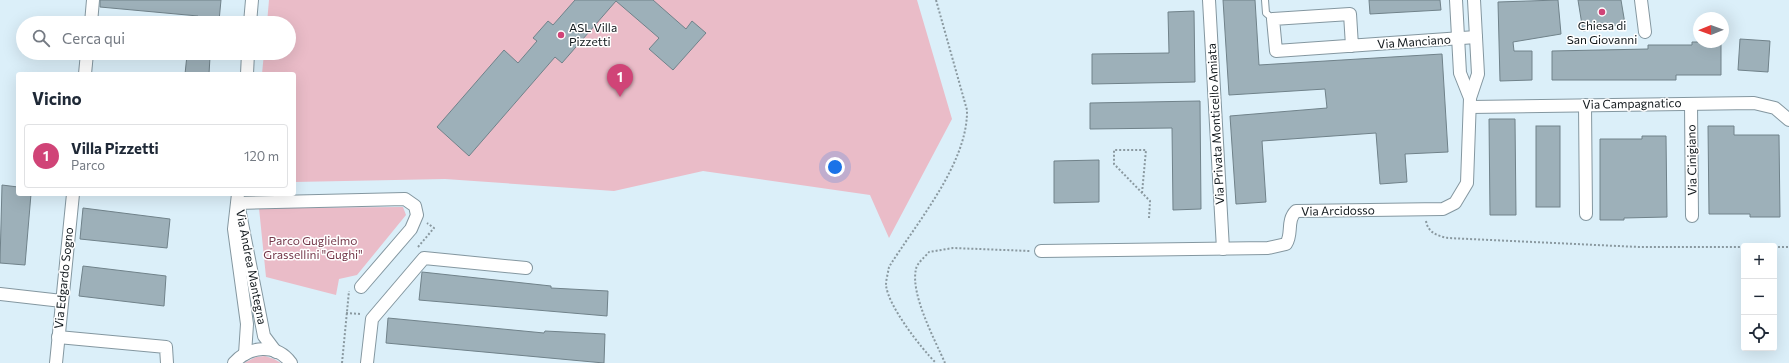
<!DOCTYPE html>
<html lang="it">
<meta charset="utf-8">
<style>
body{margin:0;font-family:Commissioner,sans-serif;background:#f6f6f7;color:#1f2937}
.controls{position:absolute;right:12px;bottom:12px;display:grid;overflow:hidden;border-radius:4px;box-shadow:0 4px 16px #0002}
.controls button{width:36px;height:36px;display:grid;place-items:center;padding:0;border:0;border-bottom:1px solid #e0e1e3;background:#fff;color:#1f2937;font:20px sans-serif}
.compass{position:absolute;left:1693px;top:12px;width:36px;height:36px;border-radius:50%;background:#fff;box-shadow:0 4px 16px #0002;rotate:269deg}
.you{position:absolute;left:835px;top:167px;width:14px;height:14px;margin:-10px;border:3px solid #fff;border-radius:50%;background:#1a73e8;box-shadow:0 0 0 6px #1a73e833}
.badge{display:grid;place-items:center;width:26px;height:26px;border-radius:50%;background:#d04477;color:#fff;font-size:13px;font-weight:700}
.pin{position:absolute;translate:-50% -33px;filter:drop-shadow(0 1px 2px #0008)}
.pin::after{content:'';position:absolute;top:21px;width:14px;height:12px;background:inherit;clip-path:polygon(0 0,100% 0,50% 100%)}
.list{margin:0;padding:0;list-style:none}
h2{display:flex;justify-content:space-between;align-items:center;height:52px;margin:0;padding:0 16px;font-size:17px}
h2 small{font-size:13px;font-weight:400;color:#747a83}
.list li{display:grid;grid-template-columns:26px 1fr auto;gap:12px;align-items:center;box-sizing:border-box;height:64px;margin:0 8px 8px;padding:0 8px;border:1px solid #e0e1e3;border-radius:4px}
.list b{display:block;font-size:15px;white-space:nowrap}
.list p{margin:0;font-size:13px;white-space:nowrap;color:#747a83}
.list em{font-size:13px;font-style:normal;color:#747a83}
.icon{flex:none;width:22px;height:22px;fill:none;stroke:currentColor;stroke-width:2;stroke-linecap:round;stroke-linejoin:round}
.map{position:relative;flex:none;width:1789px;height:363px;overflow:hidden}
.search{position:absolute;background:#fff;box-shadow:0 4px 16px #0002;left:16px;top:16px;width:280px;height:44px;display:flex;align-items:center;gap:10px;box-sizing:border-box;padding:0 14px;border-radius:22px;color:#747a83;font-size:15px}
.panel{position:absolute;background:#fff;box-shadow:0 4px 16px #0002;left:16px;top:72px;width:280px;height:124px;border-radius:4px}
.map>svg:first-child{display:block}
.green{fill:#eabcc8}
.building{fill:#9db0b9;stroke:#70828a}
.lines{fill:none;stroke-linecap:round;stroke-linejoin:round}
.lane-casing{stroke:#8497a0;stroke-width:8}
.street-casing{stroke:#8497a0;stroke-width:14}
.path{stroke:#8a99a0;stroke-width:2;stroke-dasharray:2 2;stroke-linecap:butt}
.lane{stroke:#fff;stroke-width:6}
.street{stroke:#fff;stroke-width:12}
.poi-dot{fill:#d04477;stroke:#fff;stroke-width:1.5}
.labels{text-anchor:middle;stroke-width:3;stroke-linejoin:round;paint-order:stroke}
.poi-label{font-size:12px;fill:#11181c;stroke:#fff}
.street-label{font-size:12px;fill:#11181c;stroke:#fff}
.park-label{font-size:12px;fill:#74384a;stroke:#fff}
</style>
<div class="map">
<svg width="1789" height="363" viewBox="0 0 1789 363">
<rect width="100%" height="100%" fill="#dbeff9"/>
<g class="green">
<path d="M269 0H917L952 119 889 238 870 195 703 171 614 191 445 179 294 182V74H262L264 53H289V23H267Z"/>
<path d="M403 207 406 215 357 275 339 279 336 295 266 277 259 208Z"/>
<path d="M265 356 274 359 281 363H244L256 357Z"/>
</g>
<g class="building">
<path d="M100 0H221L219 21 198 19V16L100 7Z"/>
<path d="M575 0H653L686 29 692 21 706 33 673 70 649 49 659 38 616 1 562 63 555 57 469 156 437 127 504 50 518 63 537 41 533 38 548 21 553 25Z"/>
<path d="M1223 0H1255L1259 65 1442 54 1448 152 1405 154 1407 182 1380 184 1376 133 1262 141 1266 202 1236 204 1230 116 1327 108 1325 89 1229 95Z"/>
<path d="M1369 0H1440L1441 10 1370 14Z"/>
<path d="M1558 0 1561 34 1513 42 1514 51H1532V80L1500 81 1498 2Z"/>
<path d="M1578 0H1621L1625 24 1583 31Z"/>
<path d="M1194 11 1195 82 1092 84V54L1169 53 1168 12Z"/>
<path d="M1740 39 1770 41 1768 72 1738 70Z"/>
<path d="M1692 42H1721V75H1676V80H1552V51L1648 49V45H1692Z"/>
<path d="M187 55 210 57 209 74H185Z"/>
<path d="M1200 101 1201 209 1173 210 1172 128 1090 129V103Z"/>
<path d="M1489 119H1515L1516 215H1490Z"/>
<rect x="1536" y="126" width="24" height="81"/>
<path d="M1708 126H1734V135H1779L1780 217H1750V214H1709Z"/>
<path d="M1642 136H1666L1667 217 1624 218V220H1600V139H1642Z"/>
<path d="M1099 160V202L1054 203V161Z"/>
<path d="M2 185 18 187V194H31L25 265 0 263Z"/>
<path d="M83 208 170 219 167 248 80 239Z"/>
<path d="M83 266 166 276 164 306 79 296Z"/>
<path d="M422 272 551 286V288L608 291 607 316 419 300Z"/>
<path d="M388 318 544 333 545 331 605 334 604 363 386 343Z"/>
</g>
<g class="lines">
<g class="lane-casing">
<path id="lane" d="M1265 0 1266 13 1273 19"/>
</g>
<g class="street-casing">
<g id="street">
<path d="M1209 0 1223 249"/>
<path d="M1456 0 1460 73 1470 98"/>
<path d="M1641 0 1645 32"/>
<path d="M91 23 93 0"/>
<path d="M250 23 252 0"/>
<path d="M1352 46 1350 14 1273 19 1276 51 1476 37"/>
<path d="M85 74 87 53"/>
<path d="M247 74 248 53"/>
<path d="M1691 104 1692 216"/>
<path d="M1585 105 1586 214"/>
<path d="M1470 107 1754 103 1775 108 1789 120"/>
<path d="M238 194 234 229 247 324 245 354"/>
<path d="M238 203 405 199 415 206 417 215 411 229 361 287"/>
<path d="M239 208 264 336 276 352"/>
<path d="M1041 251 1268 248 1286 244C1293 234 1286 221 1296 211L1443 209 1455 203 1467 183 1470 98 1478 74 1474 0"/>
<path d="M0 294 62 301"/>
<path d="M58 337 166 347 167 363"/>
<path d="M56 363 73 194"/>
<path d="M234 363C249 346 276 343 291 363"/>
<path d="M367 363 372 319 424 258 526 268"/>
</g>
</g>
<g class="path">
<path d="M936 0 967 110C968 163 917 222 889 267 888 273 886 280 886 285 888 306 921 348 936 363"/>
<path d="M1142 193 1146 150H1114V164L1150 201 1149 218"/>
<path d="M1426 221C1428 233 1438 236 1448 238L1639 247H1744"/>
<path d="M418 247 434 228 427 223"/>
<path d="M1774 247H1789"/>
<path d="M346 313 361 314"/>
<path d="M342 363 349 291"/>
<path d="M945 363C935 340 910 294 916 269 917 263 925 257 929 252L953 248 1030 251"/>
</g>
<use href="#lane" class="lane"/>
<use href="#street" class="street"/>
</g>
<g class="poi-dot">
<circle cx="1602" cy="12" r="4"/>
<circle cx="561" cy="35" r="4"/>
</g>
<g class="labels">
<g class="poi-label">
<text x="1602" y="30">Chiesa di<tspan x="1602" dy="14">San Giovanni</tspan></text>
<text x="569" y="32" text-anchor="start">ASL Villa<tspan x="569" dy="14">Pizzetti</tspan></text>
</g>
<g class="street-label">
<text transform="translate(1414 42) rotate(-4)" y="4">Via Manciano</text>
<text transform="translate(1632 104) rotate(-1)" y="4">Via Campagnatico</text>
<text transform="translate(1216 124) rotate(-93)" y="4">Via Privata Monticello Amiata</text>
<text transform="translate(1692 160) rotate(-91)" y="4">Via Cinigiano</text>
<text transform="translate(1338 211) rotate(-1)" y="4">Via Arcidosso</text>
<text transform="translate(251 267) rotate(79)" y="4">Via Andrea Mantegna</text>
<text transform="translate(64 278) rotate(-84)" y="4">Via Edgardo Sogno</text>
</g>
<g class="park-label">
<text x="313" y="245">Parco Guglielmo<tspan x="313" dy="14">Grassellini "Gughi"</tspan></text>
</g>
</g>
</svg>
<div class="controls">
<button>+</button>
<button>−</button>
<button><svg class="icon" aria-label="locate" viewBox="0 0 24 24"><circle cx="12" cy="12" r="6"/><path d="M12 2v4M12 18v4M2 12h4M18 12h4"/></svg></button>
</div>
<svg class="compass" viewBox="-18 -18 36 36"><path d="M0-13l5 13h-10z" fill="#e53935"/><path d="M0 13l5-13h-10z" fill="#747a83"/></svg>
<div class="you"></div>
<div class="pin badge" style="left:620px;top:97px">1</div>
<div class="search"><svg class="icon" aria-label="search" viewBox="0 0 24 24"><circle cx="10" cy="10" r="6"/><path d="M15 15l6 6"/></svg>Cerca qui</div>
<section class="panel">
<h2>Vicino<small></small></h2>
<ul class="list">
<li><span class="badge">1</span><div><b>Villa Pizzetti</b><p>Parco</p></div><em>120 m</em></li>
</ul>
</section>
</div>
